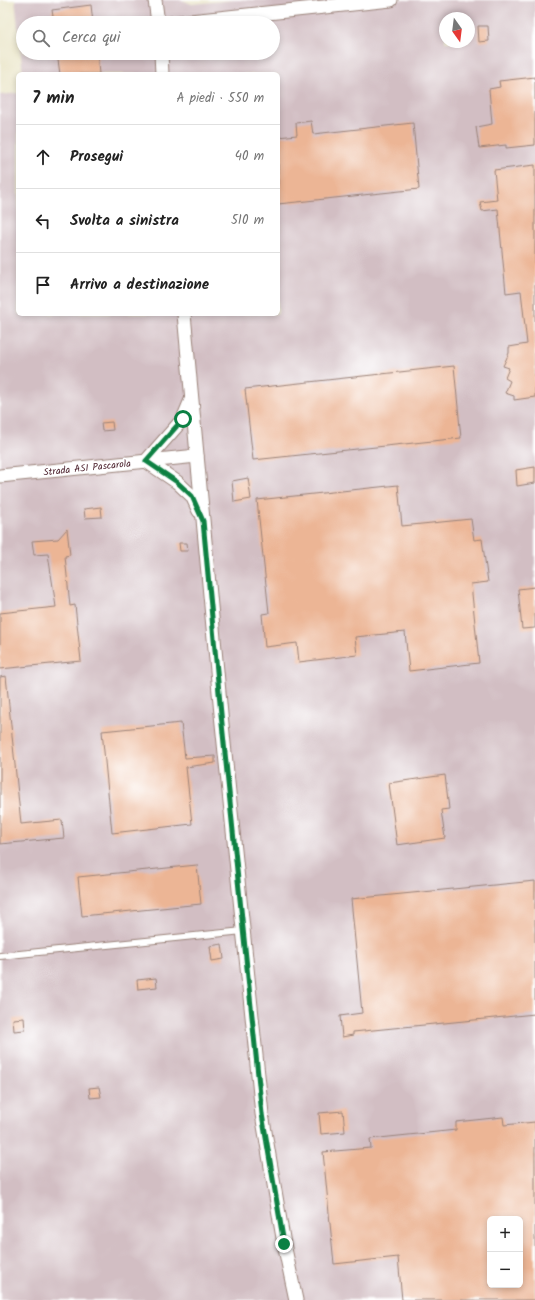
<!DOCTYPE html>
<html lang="it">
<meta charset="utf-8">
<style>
body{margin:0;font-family:Kalam,sans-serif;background:#f6f6f6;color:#222}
.controls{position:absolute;right:12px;bottom:12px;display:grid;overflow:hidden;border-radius:6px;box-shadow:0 2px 6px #0003}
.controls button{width:36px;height:36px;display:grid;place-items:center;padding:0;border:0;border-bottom:1px solid #e0e0e0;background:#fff;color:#222;font:20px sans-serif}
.compass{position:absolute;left:439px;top:12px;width:36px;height:36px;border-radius:50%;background:#fff;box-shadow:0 2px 6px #0003;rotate:166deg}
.stop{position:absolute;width:12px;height:12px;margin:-9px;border:3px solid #0b8043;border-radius:50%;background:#fff}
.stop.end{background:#0b8043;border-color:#fff;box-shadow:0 1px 4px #0008}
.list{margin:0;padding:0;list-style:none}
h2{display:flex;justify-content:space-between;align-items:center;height:52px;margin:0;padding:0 16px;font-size:17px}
h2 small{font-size:13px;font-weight:400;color:#767676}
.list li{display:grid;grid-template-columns:26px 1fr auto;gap:12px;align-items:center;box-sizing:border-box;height:64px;padding:0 16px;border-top:1px solid #e0e0e0}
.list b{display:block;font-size:15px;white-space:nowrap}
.list em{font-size:13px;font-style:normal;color:#767676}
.icon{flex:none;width:22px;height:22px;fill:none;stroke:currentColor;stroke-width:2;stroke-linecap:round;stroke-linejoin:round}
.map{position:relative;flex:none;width:535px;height:1300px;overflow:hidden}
.search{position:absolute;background:#fff;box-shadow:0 2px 6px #0003;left:16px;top:16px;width:264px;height:44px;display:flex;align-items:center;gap:10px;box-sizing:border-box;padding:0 14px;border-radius:22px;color:#767676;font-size:15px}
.panel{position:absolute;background:#fff;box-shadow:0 2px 6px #0003;left:16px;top:72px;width:264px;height:244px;border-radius:6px}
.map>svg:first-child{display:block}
.industrial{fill:#d2bec3;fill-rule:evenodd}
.building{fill:#ecb595;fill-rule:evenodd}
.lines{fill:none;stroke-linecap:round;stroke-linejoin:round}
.service-casing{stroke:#9a8279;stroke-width:8}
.minor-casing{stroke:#9a8279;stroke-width:15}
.service{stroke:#fff;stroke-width:6}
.minor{stroke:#fff;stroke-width:13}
.route{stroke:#0b8043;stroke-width:5}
.labels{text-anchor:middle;stroke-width:3;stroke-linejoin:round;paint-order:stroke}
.street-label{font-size:10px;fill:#4a1f2b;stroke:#fff}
</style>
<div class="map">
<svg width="535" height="1300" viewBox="0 0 535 1300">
<rect width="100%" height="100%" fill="#fff"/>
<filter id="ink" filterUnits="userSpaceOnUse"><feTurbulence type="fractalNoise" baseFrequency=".025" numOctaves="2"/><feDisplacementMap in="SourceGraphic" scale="8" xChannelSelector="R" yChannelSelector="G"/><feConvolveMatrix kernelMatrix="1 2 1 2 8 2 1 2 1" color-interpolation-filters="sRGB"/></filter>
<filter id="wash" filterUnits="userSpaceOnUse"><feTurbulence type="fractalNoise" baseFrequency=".012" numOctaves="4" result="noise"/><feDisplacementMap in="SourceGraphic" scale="16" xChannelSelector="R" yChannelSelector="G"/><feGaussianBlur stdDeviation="0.9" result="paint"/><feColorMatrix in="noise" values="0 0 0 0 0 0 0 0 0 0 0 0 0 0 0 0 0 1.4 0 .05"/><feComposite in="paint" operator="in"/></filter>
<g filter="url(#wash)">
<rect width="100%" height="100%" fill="#eae5c7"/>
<path class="industrial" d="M15 0H182L192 4 234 0H535V1300H0V95L18 93V314H278V74H23ZM445 18H469V42H445ZM23 23H273V53H23ZM490 1219H520V1285H490Z"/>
<g id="blocks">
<g class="building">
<path d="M91 5 93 23H54L52 10Z"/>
<path d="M478 26H488L489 41 479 42Z"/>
<path d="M57 53H97L99 74H60Z"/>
<path d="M535 77V145L506 148V145L479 148 476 127 492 124 489 89 500 87 499 81Z"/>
<path d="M311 121 313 134 413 123 419 189 278 204V137L297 135 296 123Z"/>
<path d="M535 165V397L514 400V396L505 393 510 381 505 378 509 368 503 366 509 353V347L527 344 521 291 506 293 498 209 482 211 480 202 497 200 494 170Z"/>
<path d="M454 366 461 438 253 460 245 389Z"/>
<path d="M112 422 113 430 102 431 101 423Z"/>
<path d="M535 467V483L517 486 516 470Z"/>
<path d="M248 478 251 499 234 502 232 481Z"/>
<path d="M398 485 402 526 471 519 474 540 482 539 488 582 471 584 479 663 409 671 405 632 355 637 357 655 299 662 297 643 265 647 262 614 269 613 257 500Z"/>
<path d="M101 507 102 517 85 518 84 509Z"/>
<path d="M67 529 70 555 65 556 70 606 75 605 81 661 0 669V613L56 607 48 554 34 555 32 541 58 539Z"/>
<path d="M179 543H187L188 551H180Z"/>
<path d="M535 587V628L522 629 518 589Z"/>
<path d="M6 676 21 824 62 820 64 838 0 844V677Z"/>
<path d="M181 723 185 758 215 756V763L186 767 192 824 112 833 102 731Z"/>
<path d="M445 775 449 809 441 810 445 838 397 845 389 783Z"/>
<path d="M197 865 201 904 82 916 78 877Z"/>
<path d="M535 881V1014L353 1032V1035L342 1037 340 1016 362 1013 351 899Z"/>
<path d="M222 944 224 959 212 961 210 946Z"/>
<path d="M156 978 157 987 138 989 137 980Z"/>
<path d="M24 1018 25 1030 14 1031 13 1019Z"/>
<path d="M99 1087 101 1097 90 1098 89 1088Z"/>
<path d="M343 1111 345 1132 321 1134 319 1113Z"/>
<path d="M503 1117 504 1125 535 1122V1300H402L398 1257 334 1264 323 1152 371 1148 370 1139 456 1130V1122ZM490 1219H520V1285H490Z"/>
</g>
</g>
</g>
<g filter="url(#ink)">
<use href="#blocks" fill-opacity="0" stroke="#9a8279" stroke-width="1"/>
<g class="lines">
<g class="service-casing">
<path id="service" d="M0 956 243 931"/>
</g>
<g class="minor-casing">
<g id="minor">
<path d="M155 0 158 23"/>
<path d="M171 23 391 0"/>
<path d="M161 53 162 74"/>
<path d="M184 314 221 714 262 1114 284 1244 296 1300"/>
<path d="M146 461 177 482 192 496 199 511"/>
<path d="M146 461 183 419 191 400"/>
<path d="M0 476 197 456"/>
</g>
</g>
<use href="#service" class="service"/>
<use href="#minor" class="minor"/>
</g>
</g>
<g class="lines" filter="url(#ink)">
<path class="route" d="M183 419 146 461 177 482 192 496 203 521 221 714 262 1114 284 1244"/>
</g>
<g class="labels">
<g class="street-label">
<text transform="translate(87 467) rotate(-6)" y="4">Strada ASI Pascarola</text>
</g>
</g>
</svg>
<div class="controls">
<button>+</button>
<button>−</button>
</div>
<svg class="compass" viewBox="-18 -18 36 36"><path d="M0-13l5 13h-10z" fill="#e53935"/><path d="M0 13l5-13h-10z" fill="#767676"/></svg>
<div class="stop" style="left:183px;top:419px"></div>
<div class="stop end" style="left:284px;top:1244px"></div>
<div class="search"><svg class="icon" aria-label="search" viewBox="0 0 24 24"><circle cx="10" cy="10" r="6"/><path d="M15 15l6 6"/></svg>Cerca qui</div>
<section class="panel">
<h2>7 min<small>A piedi · 550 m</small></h2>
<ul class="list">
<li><svg class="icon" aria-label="ahead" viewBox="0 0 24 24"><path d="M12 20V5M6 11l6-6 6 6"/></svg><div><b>Prosegui</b></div><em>40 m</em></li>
<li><svg class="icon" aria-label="left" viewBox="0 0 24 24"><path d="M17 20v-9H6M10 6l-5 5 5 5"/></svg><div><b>Svolta a sinistra</b></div><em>510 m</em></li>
<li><svg class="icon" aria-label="arrive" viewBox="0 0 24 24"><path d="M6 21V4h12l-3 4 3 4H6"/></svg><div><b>Arrivo a destinazione</b></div></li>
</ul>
</section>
</div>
